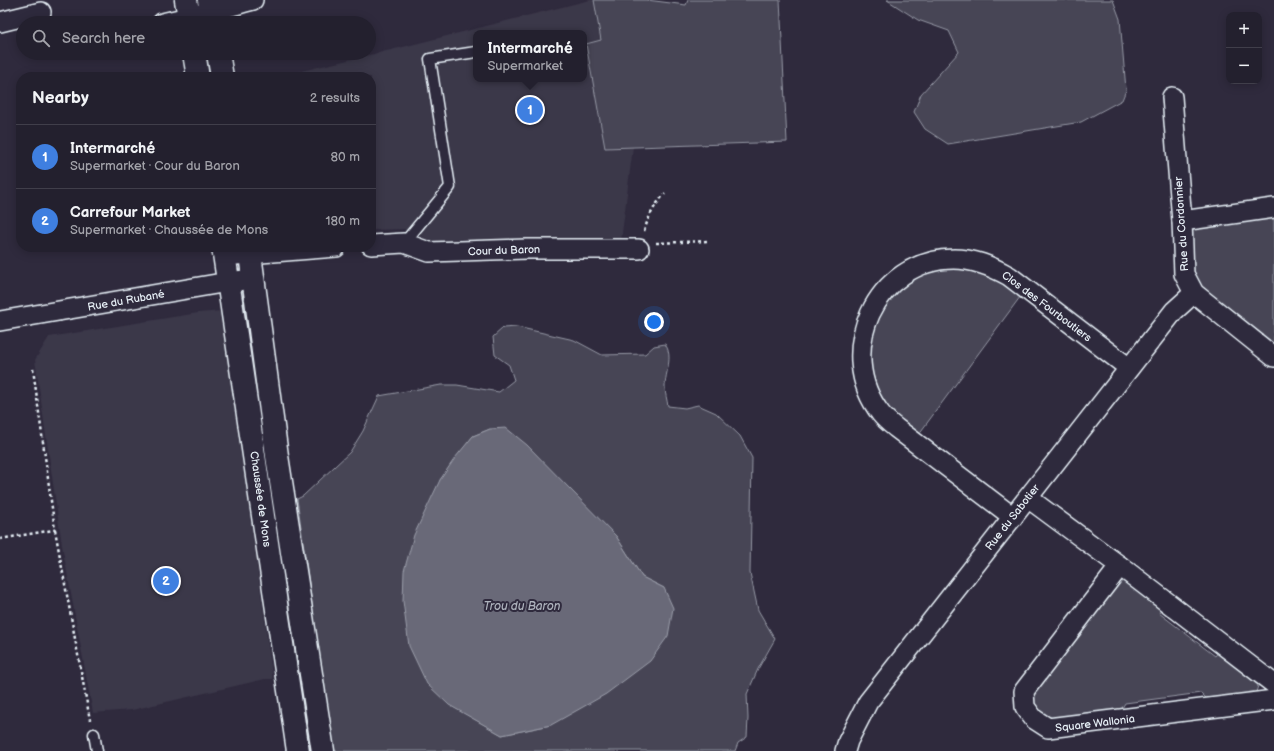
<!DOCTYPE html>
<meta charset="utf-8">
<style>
body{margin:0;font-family:"Balsamiq Sans",sans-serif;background:#2f2d3a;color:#f1f3f6}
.controls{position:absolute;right:12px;top:12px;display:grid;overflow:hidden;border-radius:8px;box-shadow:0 2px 10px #0003}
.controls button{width:36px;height:36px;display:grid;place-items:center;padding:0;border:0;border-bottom:1px solid #403e4a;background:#23202e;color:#f1f3f6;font:20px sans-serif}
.you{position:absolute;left:654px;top:322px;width:14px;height:14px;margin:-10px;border:3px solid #fff;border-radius:50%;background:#1a73e8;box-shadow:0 0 0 6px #1a73e833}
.badge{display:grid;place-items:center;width:26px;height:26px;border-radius:50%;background:#ff9aa2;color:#fff;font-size:13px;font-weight:700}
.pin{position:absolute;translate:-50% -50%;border:2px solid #fff;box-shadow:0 1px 4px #0006}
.popup{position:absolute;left:473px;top:30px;width:114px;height:52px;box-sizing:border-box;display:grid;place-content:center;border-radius:8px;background:#23202e;filter:drop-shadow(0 1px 3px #0005);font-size:13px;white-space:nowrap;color:#a3a3aa}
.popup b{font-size:15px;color:#f1f3f6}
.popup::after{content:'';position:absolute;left:50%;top:100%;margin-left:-8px;border:8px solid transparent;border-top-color:#23202e}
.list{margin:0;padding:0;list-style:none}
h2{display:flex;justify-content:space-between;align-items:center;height:52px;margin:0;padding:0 16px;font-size:17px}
h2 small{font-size:13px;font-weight:400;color:#a3a3aa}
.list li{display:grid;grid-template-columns:26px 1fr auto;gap:12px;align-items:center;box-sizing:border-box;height:64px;padding:0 16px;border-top:1px solid #403e4a}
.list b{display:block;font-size:15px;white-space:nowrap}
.list p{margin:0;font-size:13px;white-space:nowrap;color:#a3a3aa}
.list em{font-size:13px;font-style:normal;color:#a3a3aa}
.icon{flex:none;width:22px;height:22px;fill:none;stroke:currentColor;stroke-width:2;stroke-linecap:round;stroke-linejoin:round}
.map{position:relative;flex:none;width:1274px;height:751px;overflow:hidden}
.search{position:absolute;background:#23202e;box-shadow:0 2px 10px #0003;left:16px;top:16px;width:360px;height:44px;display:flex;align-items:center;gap:10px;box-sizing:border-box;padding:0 14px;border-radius:22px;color:#a3a3aa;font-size:15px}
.panel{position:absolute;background:#23202e;box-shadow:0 2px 10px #0003;left:16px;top:72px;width:360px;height:180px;border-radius:16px}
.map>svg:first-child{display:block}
.built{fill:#3b3749;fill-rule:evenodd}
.green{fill:#464455;stroke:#979aa6;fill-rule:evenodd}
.water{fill:#696978;stroke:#9c9fab}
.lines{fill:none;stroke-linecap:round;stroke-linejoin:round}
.service-casing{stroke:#e8f1f8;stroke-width:13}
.minor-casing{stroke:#e8f1f8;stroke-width:22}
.primary-casing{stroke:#e8f1f8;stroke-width:25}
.path{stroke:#e8f1f8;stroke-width:2.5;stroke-dasharray:3 3;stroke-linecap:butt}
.service{stroke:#2f2a3d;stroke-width:10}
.minor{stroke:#2f2a3d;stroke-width:19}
.primary{stroke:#2f2a3d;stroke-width:22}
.labels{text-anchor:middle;stroke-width:4;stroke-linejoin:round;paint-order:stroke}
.street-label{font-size:11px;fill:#e8f1f8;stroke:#2f2a3d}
.water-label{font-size:12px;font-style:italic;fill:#afb4be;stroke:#2f2a3d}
</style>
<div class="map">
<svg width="1274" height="751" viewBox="0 0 1274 751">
<rect width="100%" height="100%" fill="#2f2a3d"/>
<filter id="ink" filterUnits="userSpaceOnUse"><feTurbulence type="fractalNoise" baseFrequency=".025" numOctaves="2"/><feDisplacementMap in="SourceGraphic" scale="8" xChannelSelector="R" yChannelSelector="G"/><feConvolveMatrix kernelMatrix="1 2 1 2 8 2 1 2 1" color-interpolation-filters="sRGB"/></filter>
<g filter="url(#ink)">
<g class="built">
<path d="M590 0H594L601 40 587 44 605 148 633 147 620 249 444 247 404 229 371 230V77H276L399 48ZM476 33H584V79H476Z"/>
<path d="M222 311 273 679H265L132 710 93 713 62 545 35 360 49 337 198 313Z"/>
</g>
<g class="green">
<path d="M594 0H647L686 5 688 0H780L787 142 605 148 586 44 601 40Z"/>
<path d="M887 0H1113L1120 19 1126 90 1122 100 1081 122 948 144 925 129 914 112 921 94 959 52 949 31 918 20Z"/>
<path d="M1263 210 1274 219V357L1194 293 1182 221Z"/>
<path d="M954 259 1026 289 913 442 881 414 860 347 891 283Z"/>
<path d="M517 327 574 340 602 355 645 354 654 346 665 344C674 357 665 372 665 387 665 393 667 400 668 406L685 408 698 405 716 413 740 436 752 458 750 573 758 610 775 639 758 669 747 694 748 718 747 737 738 743 735 751H333L297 499 303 496 350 452 363 431 379 396 441 385H457L499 392 514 380 509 365 495 355 493 337 503 328ZM490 429 616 536 642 577 664 588 551 725 502 735 450 705 440 480 473 436Z"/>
<path d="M1120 566 1166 602 1159 613 1215 656 1224 646 1259 683 1256 692 1251 698 1215 707 1201 693 1125 703 1115 720 1048 728 1024 691Z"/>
</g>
<path class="water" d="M506 428 527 445 616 536 642 577 664 588 673 608 668 636 650 661 606 694 551 725 502 735 449 705 427 684 409 646 403 601 404 571 414 535 440 480 455 458 473 436 490 429Z"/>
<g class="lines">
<g class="service-casing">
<g id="service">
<path d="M404 243 450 187 430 59 476 52"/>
<path d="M94 734 97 751"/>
</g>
</g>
<g class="minor-casing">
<g id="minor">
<path d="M0 22 41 12"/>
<path d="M162 23C193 17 223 8 253 0"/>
<path d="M1172 97 1182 221 1184 274 1194 293 1274 357"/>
<path d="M1182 221 1274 208"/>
<path d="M371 245 404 243 429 252 527 249H639"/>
<path d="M224 256 336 247"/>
<path d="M0 321 228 282 253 279"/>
<path d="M1028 498 1120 566 1274 684"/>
<path d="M1013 517 896 428C891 424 885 419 881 414 833 353 876 259 954 259 974 259 991 266 1009 276L1129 368"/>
<path d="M1120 566 1024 691 1025 707 1034 719 1048 728 1274 700"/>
<path d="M845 751 848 741 868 702 1174 311 1194 293"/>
</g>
</g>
<g class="primary-casing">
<g id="primary">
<path d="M186 0 190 23"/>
<path d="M209 0 213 23"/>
<path d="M194 53 198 77"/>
<path d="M218 53 222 77"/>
<path d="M223 247 298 751"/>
<path d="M249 247 277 456 323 751"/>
</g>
</g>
<g class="path">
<path d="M644 231C649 216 654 205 665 194"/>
<path d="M656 243 708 241"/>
<path d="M33 369 55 530 90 720"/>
<path d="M0 539 59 529"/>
</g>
<use href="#service" class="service"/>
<use href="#minor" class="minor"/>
<use href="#primary" class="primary"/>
</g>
</g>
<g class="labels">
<g class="street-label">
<text transform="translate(1181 224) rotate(-94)" y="4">Rue du Cordonnier</text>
<text transform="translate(504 250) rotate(-2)" y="4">Cour du Baron</text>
<text transform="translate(126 300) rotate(-10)" y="4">Rue du Rubané</text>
<text transform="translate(1047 306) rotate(37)" y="4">Clos des Fourboutiers</text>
<text transform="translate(261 499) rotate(82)" y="4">Chaussée de Mons</text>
<text transform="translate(1012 517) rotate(-52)" y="4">Rue du Sabotier</text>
<text transform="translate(1095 723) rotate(-7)" y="4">Square Wallonia</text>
</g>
<g class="water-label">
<text x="522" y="610">Trou du Baron</text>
</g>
</g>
</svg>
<div class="controls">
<button>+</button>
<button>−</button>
</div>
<div class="you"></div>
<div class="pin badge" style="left:530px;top:110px;background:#3f7fe0">1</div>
<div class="popup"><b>Intermarché</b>Supermarket</div>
<div class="pin badge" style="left:166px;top:581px;background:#3f7fe0">2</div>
<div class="search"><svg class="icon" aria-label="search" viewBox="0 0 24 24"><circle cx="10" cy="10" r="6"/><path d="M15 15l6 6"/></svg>Search here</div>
<section class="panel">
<h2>Nearby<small>2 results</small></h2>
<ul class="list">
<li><span class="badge" style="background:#3f7fe0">1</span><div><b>Intermarché</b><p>Supermarket · Cour du Baron</p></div><em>80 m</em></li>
<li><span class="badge" style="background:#3f7fe0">2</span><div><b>Carrefour Market</b><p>Supermarket · Chaussée de Mons</p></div><em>180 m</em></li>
</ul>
</section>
</div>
